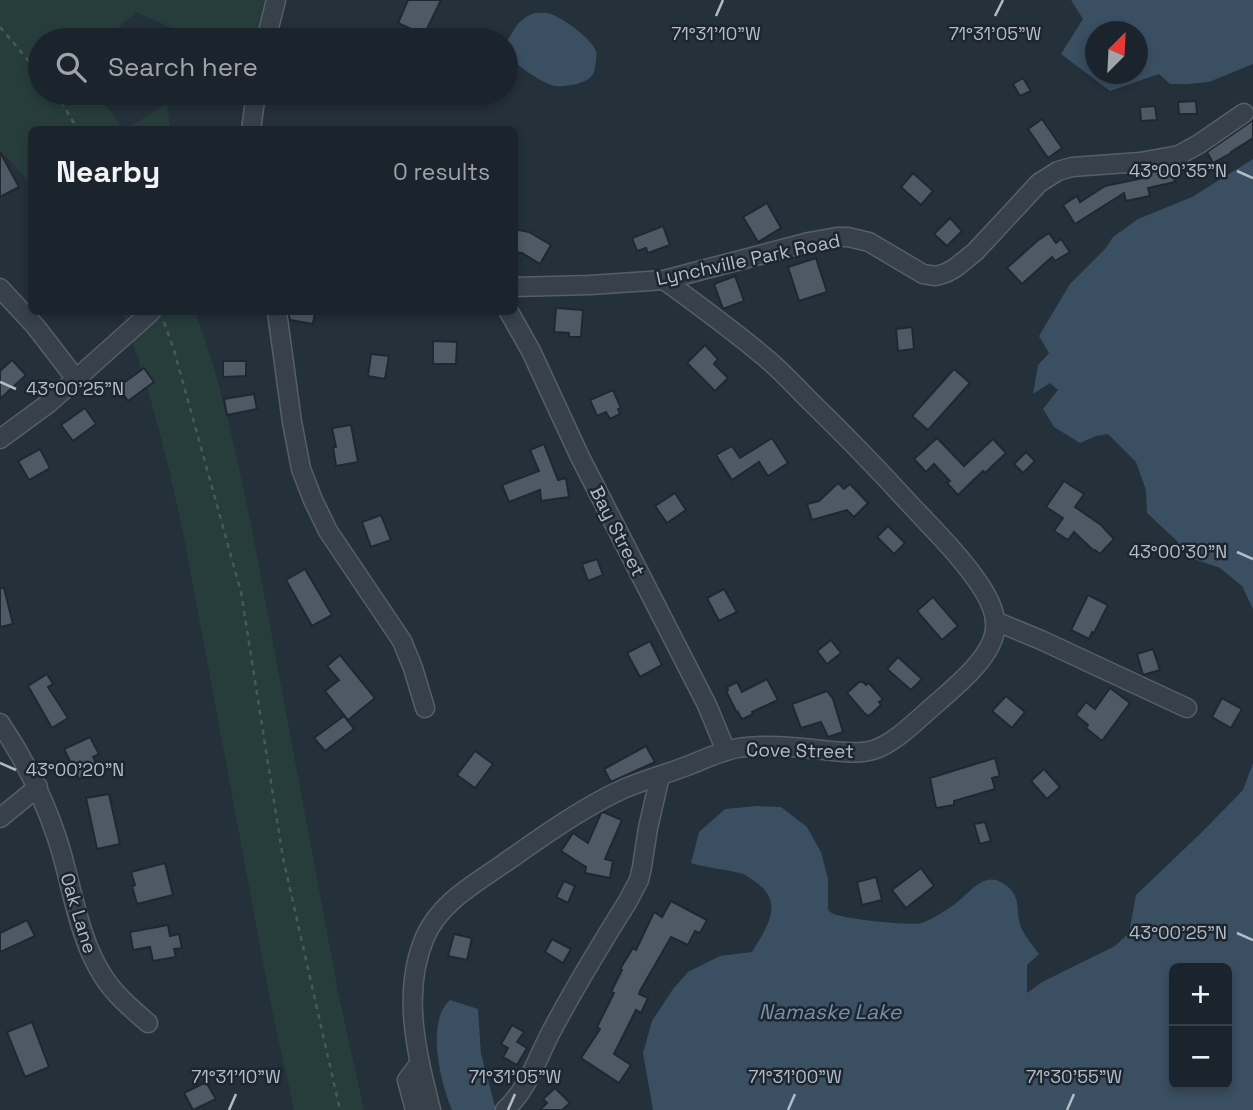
<!DOCTYPE html>
<meta charset="utf-8">
<style>
body{margin:0;font-family:"Space Grotesk",sans-serif;background:#283038;color:#f1f3f6}
.controls{position:absolute;right:21px;bottom:21px;display:grid;overflow:hidden;border-radius:10px;box-shadow:0 4px 10px #0003}
.controls button{width:63px;height:63px;display:grid;place-items:center;padding:0;border:0;border-bottom:2px solid #394148;background:#1b242c;color:#f1f3f6;font:35px sans-serif}
.compass{position:absolute;left:1085px;top:21px;width:63px;height:63px;border-radius:50%;background:#1b242c;box-shadow:0 4px 10px #0003;rotate:24deg}
.list{margin:0;padding:0;list-style:none}
h2{display:flex;justify-content:space-between;align-items:center;height:91px;margin:0;padding:0 28px;font-size:30px}
h2 small{font-size:23px;font-weight:400;color:#a0a4a9}
.icon{flex:none;width:38px;height:38px;fill:none;stroke:currentColor;stroke-width:2;stroke-linecap:round;stroke-linejoin:round}
.map{position:relative;flex:none;width:1253px;height:1110px;overflow:hidden}
.search{position:absolute;background:#1b242c;box-shadow:0 4px 10px #0003;left:28px;top:28px;width:490px;height:77px;display:flex;align-items:center;gap:18px;box-sizing:border-box;padding:0 24px;border-radius:38px;color:#a0a4a9;font-size:26px}
.panel{position:absolute;background:#1b242c;box-shadow:0 4px 10px #0003;left:28px;top:126px;width:490px;height:189px;border-radius:10px}
.map>svg:first-child{display:block}
.green{fill:#273d3c}
.water{fill:#3a4f62;fill-rule:evenodd}
.building{fill:#4d5965;stroke:#1f2831;stroke-width:2}
.lines{fill:none;stroke-linecap:round;stroke-linejoin:round}
.minor-casing{stroke:#565f68;stroke-width:21}
.path{stroke:#46595a;stroke-width:2.5;stroke-dasharray:5 5;stroke-linecap:butt}
.minor{stroke:#38414a;stroke-width:18}
.ticks{fill:none;stroke:#b3bcc6;stroke-width:2.5}
.labels{text-anchor:middle;stroke-width:5;stroke-linejoin:round;paint-order:stroke}
.street-label{font-size:19px;fill:#b3bcc6;stroke:#1d262f}
.water-label{font-size:21px;font-style:italic;fill:#7590a8;stroke:#1d262f}
.ticks-label{font-size:18px;text-anchor:middle;fill:#b3bcc6;stroke:#1d262f;stroke-width:5;stroke-linejoin:round;paint-order:stroke}
</style>
<div class="map">
<svg width="1253" height="1110" viewBox="0 0 1253 1110">
<rect width="100%" height="100%" fill="#24303a"/>
<g class="green">
<path d="M0 0H265L256 40H199L136 12 105 40H40V93H96L124 129 32 130 31 183 0 151Z"/>
<path d="M167 104 170 126 169 129H125Z"/>
<path d="M122 312H195C221 380 236 453 251 524L339 997 364 1110H294L272 1010 184 537C168 461 149 385 122 312Z"/>
</g>
<g class="water">
<path d="M1071 0H1253V64L1209 82 1188 84H1170L1159 74 1110 91 1061 54 1083 19ZM1096 32H1138V74H1096Z"/>
<path d="M535 13C541 13 546 12 551 14 564 19 591 38 596 51 597 56 596 62 595 67 594 78 586 81 577 84 570 85 562 87 555 86 543 84 507 61 506 48 505 42 509 38 512 33 517 23 525 16 535 13Z"/>
<path d="M1253 159V609L1242 586 1220 568 1188 557 1177 541 1147 513 1146 490 1136 462 1108 434 1096 436 1080 443 1054 427 1043 409 1058 390 1050 383 1033 394 1038 365 1049 353 1039 336 1070 284 1105 249 1113 237 1138 219 1192 197Z"/>
<path d="M1253 763V1110H653L643 1053 652 1021 673 989 688 972 720 956 752 952C767 927 786 902 754 881 750 878 745 874 740 873 724 869 707 868 691 863L699 832 725 809 757 806 781 807 807 827 821 852 828 879V909C829 911 830 912 832 913 840 919 913 926 922 923 933 919 946 910 955 904 970 893 984 870 1004 884 1024 898 1014 910 1021 927 1025 937 1033 945 1039 954L1027 965V993L1042 982 1115 946 1129 933 1136 895 1203 831 1243 790ZM1227 968V1084H1174V968Z"/>
<path d="M450 1000 478 1009 481 1054 496 1110H452C441 1084 425 1022 450 1000Z"/>
</g>
<g class="building">
<path d="M408 0H441L424 35 398 23Z"/>
<path d="M1023 78 1031 91 1020 96 1013 84Z"/>
<path d="M1196 101 1197 114H1179L1178 102Z"/>
<path d="M1155 106 1157 120 1141 121 1140 107Z"/>
<path d="M1042 119 1062 148 1048 158 1028 129Z"/>
<path d="M1253 120V138L1231 152V153L1213 163 1207 152Z"/>
<path d="M0 152 19 187 0 197Z"/>
<path d="M1172 168 1175 182 1148 188 1150 196 1126 201 1124 193 1075 224 1063 205 1077 196 1080 202 1105 186 1143 178 1141 173Z"/>
<path d="M913 173 933 191 921 205 901 187Z"/>
<path d="M767 203 781 228 758 242 743 217Z"/>
<path d="M950 218 962 231 947 246 934 234Z"/>
<path d="M663 226 670 245 648 253 646 248 637 251 632 238Z"/>
<path d="M514 229 529 232 551 245 540 264 522 253 514 252Z"/>
<path d="M1049 233 1056 243 1061 239 1070 252 1055 261 1052 257 1022 284 1007 268 1037 241Z"/>
<path d="M816 258 827 292 799 301 788 267Z"/>
<path d="M735 276 744 301 723 309 714 284Z"/>
<path d="M556 308 583 310 581 337H569V333L554 332Z"/>
<path d="M288 312H315L313 324 290 320Z"/>
<path d="M912 327 914 349 898 351 896 329Z"/>
<path d="M433 341 457 342 456 364H433Z"/>
<path d="M705 345 718 359 714 364 728 378 715 391 687 363Z"/>
<path d="M371 354 389 356 385 379 368 376Z"/>
<path d="M12 360 26 375 0 399V371Z"/>
<path d="M223 361H246V376L223 377Z"/>
<path d="M144 368 154 382 128 401 118 387Z"/>
<path d="M954 369 970 383 928 430 912 416Z"/>
<path d="M613 390 621 408 618 409 620 414 610 419 606 412 597 416 590 400Z"/>
<path d="M254 394 257 409 227 415 224 399Z"/>
<path d="M85 408 96 424 73 441 61 425Z"/>
<path d="M351 425 358 462 336 466 333 447H336L332 428Z"/>
<path d="M772 438 788 463 768 476 759 462 732 480 716 455 732 446 740 458Z"/>
<path d="M937 438 964 466 993 439 1006 453 985 473 983 471 958 495 947 483 950 481 934 464 926 472 914 459Z"/>
<path d="M544 444 558 480 566 478 569 497 541 501 540 490 509 502 502 485 539 471 530 450Z"/>
<path d="M40 449 50 468 29 480 18 461Z"/>
<path d="M1026 452 1035 461 1023 473 1014 464Z"/>
<path d="M1064 481 1084 494 1075 507 1101 525 1114 539 1100 554 1095 550 1094 551 1074 532 1068 540 1054 531 1063 518 1046 507Z"/>
<path d="M838 483 844 489 850 484 868 503 854 517 847 510 812 520 807 504 819 501Z"/>
<path d="M675 493 686 510 667 523 655 506Z"/>
<path d="M381 515 391 540 371 547 362 522Z"/>
<path d="M888 526 905 543 894 554 877 537Z"/>
<path d="M597 559 603 575 588 581 582 564Z"/>
<path d="M305 569 332 615 312 626 286 580Z"/>
<path d="M0 588H4L13 624 0 627Z"/>
<path d="M724 589 737 612 719 621 707 598Z"/>
<path d="M1088 595 1108 605 1094 633 1092 632 1089 639 1071 630Z"/>
<path d="M933 597 958 626 942 640 917 611Z"/>
<path d="M831 640 841 653 827 664 817 651Z"/>
<path d="M650 641 662 665 640 677 627 653Z"/>
<path d="M1153 649 1160 670 1143 675 1137 654Z"/>
<path d="M340 655 375 698 348 720 325 691 339 680 327 666Z"/>
<path d="M898 657 922 679 911 690 887 669Z"/>
<path d="M47 674 53 684 48 687 68 718 52 728 28 686Z"/>
<path d="M767 679 778 700 752 712 753 714 743 719 741 718 738 712 737 713 726 691 728 690 727 687 737 682 742 692Z"/>
<path d="M859 682H863L866 685 869 683 883 699 879 702 881 705 869 716 865 714 847 693Z"/>
<path d="M1110 688 1130 703 1102 741 1086 728 1088 725 1076 715 1086 702 1095 709Z"/>
<path d="M827 691 833 699 843 732 828 737 821 722 801 728 792 704Z"/>
<path d="M1006 696 1025 712 1012 728 992 711Z"/>
<path d="M1222 698 1242 709 1231 728 1212 717Z"/>
<path d="M344 716 354 729 325 751 314 738Z"/>
<path d="M90 737 99 754 93 757 99 769 79 779 64 749Z"/>
<path d="M646 746 655 762 611 782 604 769Z"/>
<path d="M475 751 493 764 475 788 457 775Z"/>
<path d="M995 758 1000 776 992 778 995 789 954 801V805L936 808 930 778Z"/>
<path d="M1044 769 1060 787 1047 799 1031 781Z"/>
<path d="M109 794 120 844 97 849 86 798Z"/>
<path d="M603 812 622 820 605 859 613 861 610 878 585 873 586 867 561 851 573 833 588 843 601 813Z"/>
<path d="M985 822 991 841 980 844 974 824Z"/>
<path d="M165 863 173 895 137 904 132 886 135 885 131 872Z"/>
<path d="M921 868 934 886 906 908 892 890Z"/>
<path d="M876 877 882 900 862 905 857 882Z"/>
<path d="M564 881 575 886 568 903 556 897Z"/>
<path d="M671 901 707 920 700 933 695 931 688 945 671 937 640 991 639 994 648 998 641 1013 636 1010 614 1054 631 1065 619 1083 581 1058 600 1029 597 1027 614 993 611 992 622 970 620 969 633 948 636 950 654 912 662 917Z"/>
<path d="M27 920 35 936 0 952V933Z"/>
<path d="M168 925 170 936 179 934 182 948 174 949 176 957 153 961 150 947 133 950 130 932Z"/>
<path d="M454 934 472 938 467 960 448 956Z"/>
<path d="M552 939 571 949 563 963 545 952Z"/>
<path d="M32 1022 49 1067 25 1077 7 1032Z"/>
<path d="M512 1025 524 1032 517 1042 527 1048 517 1065 503 1057 508 1048 501 1044Z"/>
<path d="M206 1082 216 1099 193 1110 184 1093Z"/>
<path d="M555 1088 570 1103 562 1110H540L547 1103 543 1099Z"/>
</g>
<g class="lines">
<g class="minor-casing">
<g id="minor">
<path d="M266 40 276 0"/>
<path d="M251 130 256 93"/>
<path d="M514 287 590 285 664 280 809 242 837 237H848L869 242 923 274 936 276 946 273 955 268 975 252 1039 183 1058 171 1072 167 1140 162 1179 155 1199 144 1244 113"/>
<path d="M0 288 36 327 76 379"/>
<path d="M277 312 292 422 301 469 313 500 328 531 402 641 413 668 425 708"/>
<path d="M509 312 531 351 580 457 707 705 726 751"/>
<path d="M0 439 49 403 151 312"/>
<path d="M995 621 1041 640 1187 708"/>
<path d="M0 723C25 760 43 796 57 838 72 883 77 936 103 976 114 994 132 1009 148 1023"/>
<path d="M0 818 38 787"/>
<path d="M415 1110 407 1080 419 1064"/>
<path d="M431 1110C417 1054 401 993 425 937 440 903 473 885 503 864 542 837 580 809 623 789 644 780 666 774 687 766 703 760 720 751 738 748 767 743 803 748 832 751 846 752 860 754 873 750 896 743 920 717 938 702 957 685 993 656 995 629 997 613 988 597 980 585 960 555 933 529 909 503 877 468 844 434 810 401 794 385 779 368 761 354 730 328 697 304 664 280"/>
<path d="M505 1110C528 1089 537 1059 551 1032 575 987 601 944 628 901L639 880 642 867 648 828 660 776"/>
</g>
</g>
<g class="path">
<path d="M0 27 40 74"/>
<path d="M56 93 78 130"/>
<path d="M164 322 174 350 241 592 283 858 340 1110"/>
</g>
<use href="#minor" class="minor"/>
</g>
<path class="ticks" d="M716 16 723 0M995 16 1003 0M1237 171 1253 178M0 382 16 389M1237 552 1253 559M0 763 16 770M1237 933 1253 940M229 1110 236 1094M508 1110 515 1094M788 1110 795 1094M1067 1110 1074 1094"/>
<g class="labels">
<g class="street-label">
<text transform="translate(748 259) rotate(-12)" y="7">Lynchville Park Road</text>
<text transform="translate(618 531) rotate(63)" y="7">Bay Street</text>
<text transform="translate(800 750) rotate(1)" y="7">Cove Street</text>
<text transform="translate(79 913) rotate(73)" y="7">Oak Lane</text>
</g>
<g class="water-label">
<text x="830" y="1019">Namaske Lake</text>
</g>
</g>
<g class="ticks-label">
<text x="716" y="40">71°31'10"W</text>
<text x="995" y="40">71°31'05"W</text>
<text x="1178" y="177">43°00'35"N</text>
<text x="75" y="395">43°00'25"N</text>
<text x="1178" y="558">43°00'30"N</text>
<text x="75" y="776">43°00'20"N</text>
<text x="1178" y="939">43°00'25"N</text>
<text x="236" y="1083">71°31'10"W</text>
<text x="515" y="1083">71°31'05"W</text>
<text x="795" y="1083">71°31'00"W</text>
<text x="1074" y="1083">71°30'55"W</text>
</g>
</svg>
<div class="controls">
<button>+</button>
<button>−</button>
</div>
<svg class="compass" viewBox="-18 -18 36 36"><path d="M0-13l5 13h-10z" fill="#e53935"/><path d="M0 13l5-13h-10z" fill="#a0a4a9"/></svg>
<div class="search"><svg class="icon" aria-label="search" viewBox="0 0 24 24"><circle cx="10" cy="10" r="6"/><path d="M15 15l6 6"/></svg>Search here</div>
<section class="panel">
<h2>Nearby<small>0 results</small></h2>
<ul class="list">
</ul>
</section>
</div>
